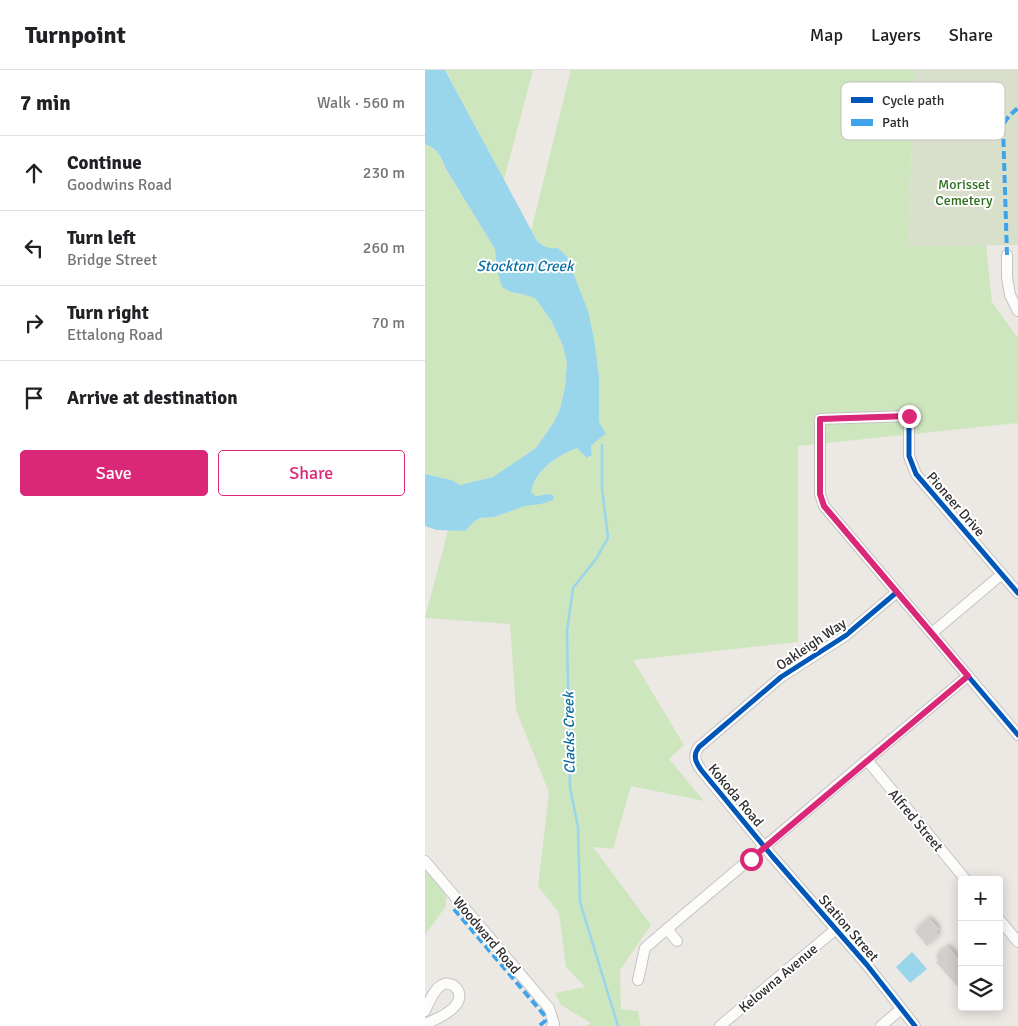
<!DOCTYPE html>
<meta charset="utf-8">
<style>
body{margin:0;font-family:Signika,sans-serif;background:#f6f6f6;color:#202124}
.controls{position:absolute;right:15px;bottom:15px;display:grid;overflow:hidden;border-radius:5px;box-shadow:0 2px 12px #0003}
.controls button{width:45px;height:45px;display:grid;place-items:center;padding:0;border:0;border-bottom:1px solid #e0e0e0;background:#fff;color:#202124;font:25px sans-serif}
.stop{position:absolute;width:15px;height:15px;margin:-11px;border:4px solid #db2777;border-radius:50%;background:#fff}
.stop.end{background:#db2777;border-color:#fff;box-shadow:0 1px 5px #0008}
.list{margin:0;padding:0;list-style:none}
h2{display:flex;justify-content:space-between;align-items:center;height:65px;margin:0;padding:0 20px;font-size:21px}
h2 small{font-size:16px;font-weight:400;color:#757577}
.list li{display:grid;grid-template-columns:32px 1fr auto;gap:15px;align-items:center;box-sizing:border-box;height:75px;padding:0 20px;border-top:1px solid #e0e0e0}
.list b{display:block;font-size:19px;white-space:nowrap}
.list p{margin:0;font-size:16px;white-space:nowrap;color:#757577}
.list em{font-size:16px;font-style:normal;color:#757577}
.actions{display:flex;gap:10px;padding:15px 20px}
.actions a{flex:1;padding:11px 0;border:1px solid #db2777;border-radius:5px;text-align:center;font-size:18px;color:#db2777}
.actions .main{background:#db2777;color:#fff}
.icon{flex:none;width:28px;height:28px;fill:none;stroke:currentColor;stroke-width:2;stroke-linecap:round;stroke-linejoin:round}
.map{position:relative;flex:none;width:593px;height:956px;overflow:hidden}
header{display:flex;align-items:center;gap:30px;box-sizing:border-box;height:70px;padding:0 25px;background:#fff;border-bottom:1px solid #e0e0e0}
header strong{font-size:24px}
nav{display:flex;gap:28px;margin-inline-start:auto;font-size:18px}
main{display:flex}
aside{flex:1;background:#fff}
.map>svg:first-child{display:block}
.green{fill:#cee6be}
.cemetery{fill:#d8e0cc}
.water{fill:#99d6ec}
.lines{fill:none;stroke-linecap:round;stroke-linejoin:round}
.stream{stroke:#99d6ec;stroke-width:2.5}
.building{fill:#d1cecb;filter:url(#shadow)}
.minor-casing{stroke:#c5c4c5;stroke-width:12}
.minor{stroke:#fcfcfb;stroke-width:10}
.quiet{stroke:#3ea3eb;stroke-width:4;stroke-dasharray:8 4;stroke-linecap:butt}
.cycleway-casing{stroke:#fff;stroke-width:8}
.cycleway{stroke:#0057b8;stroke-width:5}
.route{stroke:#db2777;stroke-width:6}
.labels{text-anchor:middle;stroke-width:4;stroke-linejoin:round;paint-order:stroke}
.park-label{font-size:14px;fill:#2c6e1b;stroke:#fff}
.street-label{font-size:14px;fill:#2e2e2e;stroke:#fff}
.water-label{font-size:15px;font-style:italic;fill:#0d6fa3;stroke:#fff}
.key{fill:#fff;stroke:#c0c0c0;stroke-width:1}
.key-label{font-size:14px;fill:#2e2e2e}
</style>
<header>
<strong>Turnpoint</strong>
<nav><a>Map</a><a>Layers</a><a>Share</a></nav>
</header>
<main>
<aside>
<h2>7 min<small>Walk · 560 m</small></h2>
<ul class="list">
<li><svg class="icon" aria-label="ahead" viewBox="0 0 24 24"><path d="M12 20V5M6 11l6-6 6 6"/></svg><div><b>Continue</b><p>Goodwins Road</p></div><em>230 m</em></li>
<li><svg class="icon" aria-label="left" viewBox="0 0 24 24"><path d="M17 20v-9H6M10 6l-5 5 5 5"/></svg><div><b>Turn left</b><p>Bridge Street</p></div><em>260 m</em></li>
<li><svg class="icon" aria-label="right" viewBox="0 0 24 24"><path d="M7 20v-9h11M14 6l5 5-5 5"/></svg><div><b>Turn right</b><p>Ettalong Road</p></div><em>70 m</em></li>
<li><svg class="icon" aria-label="arrive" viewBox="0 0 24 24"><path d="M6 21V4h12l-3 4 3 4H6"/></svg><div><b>Arrive at destination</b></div></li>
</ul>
<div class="actions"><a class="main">Save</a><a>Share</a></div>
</aside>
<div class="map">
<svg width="593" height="956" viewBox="0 0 593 956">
<defs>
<filter id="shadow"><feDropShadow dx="2" dy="-2" stdDeviation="2.5" flood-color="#0004"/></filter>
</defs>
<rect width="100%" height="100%" fill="#ece8e4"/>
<g class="green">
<path d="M20 0H108L79 110 22 3Z"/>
<path d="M146 0H490L483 176 561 175 567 232 593 268V353L373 376V572L208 590 259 675 244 689 279 731 206 716 188 779 168 777 226 855 195 900 196 939 213 941 216 956H161L166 953 136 935 130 923 160 917 141 897 134 843 113 816 124 722 91 640 85 554 0 548 23 460 40 461 50 451 55 448 69 447 100 436 107 435 119 425 110 426 106 422C112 399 131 387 152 378L163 388 167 385 166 376 174 369V306L163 241 126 179C114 175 112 171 106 161Z"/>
<path d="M0 74C14 80 16 86 21 99L70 179 72 200 86 222 97 224 110 228 126 250 138 276 142 294 140 317 135 339 129 352 111 378 68 407 35 415 26 410 0 404Z"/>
<path d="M0 798 21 824V836L0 865Z"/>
</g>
<path class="cemetery" d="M490 0H593V175L483 176Z"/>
<g class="water">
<path d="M0 0H20L112 171C119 177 124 179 133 178L142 187 163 241 169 269 174 306V352L181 364 174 369 166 376 167 385 162 388 152 378C132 386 111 399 106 422L111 426 126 424 129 427 128 430 116 434 100 436 69 447 55 448 50 451 40 461 12 460 0 456V404L26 410 35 415 68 407 111 378 129 352 135 339 140 317 142 294 138 276 126 250 110 228 97 224 86 222 77 217 72 200 70 179 21 99C16 86 14 80 0 74Z"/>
<path d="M487 882 502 899 485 913 471 897Z"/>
</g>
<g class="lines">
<path class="stream" d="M177 375V418L183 468 171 489 148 518 142 561 145 717 153 757 155 832 193 956"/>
</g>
<g class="building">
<path d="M504 848 514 859 511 862 514 865 502 876 490 861Z"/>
<path d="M523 876 537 892V912L532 916 511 892 514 890 511 886Z"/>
</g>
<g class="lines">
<g class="minor-casing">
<g id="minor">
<path d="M582 185V207L585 225 593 241"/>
<path d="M472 522 420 566 356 607 274 677C267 686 271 693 277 701L347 786 442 895 490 956"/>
<path d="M593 523 491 404 484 386V346L395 349V424L399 436 593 665"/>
<path d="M507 563 577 504"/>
<path d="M442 690 541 810"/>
<path d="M0 791 124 938 129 954 127 956"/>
<path d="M574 849 593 872"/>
<path d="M252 871 242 859 442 690 543 606"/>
<path d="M213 910 220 878 242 859"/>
<path d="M0 941C4 932 9 919 17 915 26 910 36 919 34 929 31 941 10 950 0 954"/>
<path d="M295 956 411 859"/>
<path d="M456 956 476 939"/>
</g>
</g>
<use href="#minor" class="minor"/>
<g class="quiet">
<path d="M582 185 578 56C581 48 586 44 593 38"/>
<path d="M29 839 120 946V951L114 956"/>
</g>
<g class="cycleway-casing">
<g id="cycleway">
<path d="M472 522 420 566 356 607 274 677C267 686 271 693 277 701L347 786 442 895 490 956"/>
<path d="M593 523 491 404 484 386V346L395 349V424L399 436 593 665"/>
</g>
</g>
<use href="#cycleway" class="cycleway"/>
</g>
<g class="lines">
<path class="route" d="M326 789 543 606 399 436 395 424V349L484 346"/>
</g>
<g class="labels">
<g class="park-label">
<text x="539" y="119">Morisset<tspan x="539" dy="16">Cemetery</tspan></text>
</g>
<g class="street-label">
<text transform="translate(531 434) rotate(49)" y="5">Pioneer Drive</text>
<text transform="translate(386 574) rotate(-34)" y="5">Oakleigh Way</text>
<text transform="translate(311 725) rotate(50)" y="5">Kokoda Road</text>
<text transform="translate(491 750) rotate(50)" y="5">Alfred Street</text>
<text transform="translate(424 858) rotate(49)" y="5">Station Street</text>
<text transform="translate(62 865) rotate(50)" y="5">Woodward Road</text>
<text transform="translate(353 908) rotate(-40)" y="5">Kelowna Avenue</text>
</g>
<g class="water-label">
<text x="100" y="201">Stockton Creek</text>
<text transform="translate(144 663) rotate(-91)" y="5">Clacks Creek</text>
</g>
</g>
<rect x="416" y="12" width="164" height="58" rx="8" class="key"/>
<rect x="426" y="27" width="22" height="6" fill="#0057b8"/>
<rect x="426" y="49" width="22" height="7" fill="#3ea3eb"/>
<g class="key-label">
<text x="457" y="35">Cycle path</text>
<text x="457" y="57">Path</text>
</g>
</svg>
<div class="controls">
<button>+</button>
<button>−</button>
<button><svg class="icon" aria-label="layers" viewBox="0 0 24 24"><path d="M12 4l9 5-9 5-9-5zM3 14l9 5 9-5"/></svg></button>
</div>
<div class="stop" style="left:326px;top:789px"></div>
<div class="stop end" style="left:484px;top:346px"></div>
</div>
</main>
